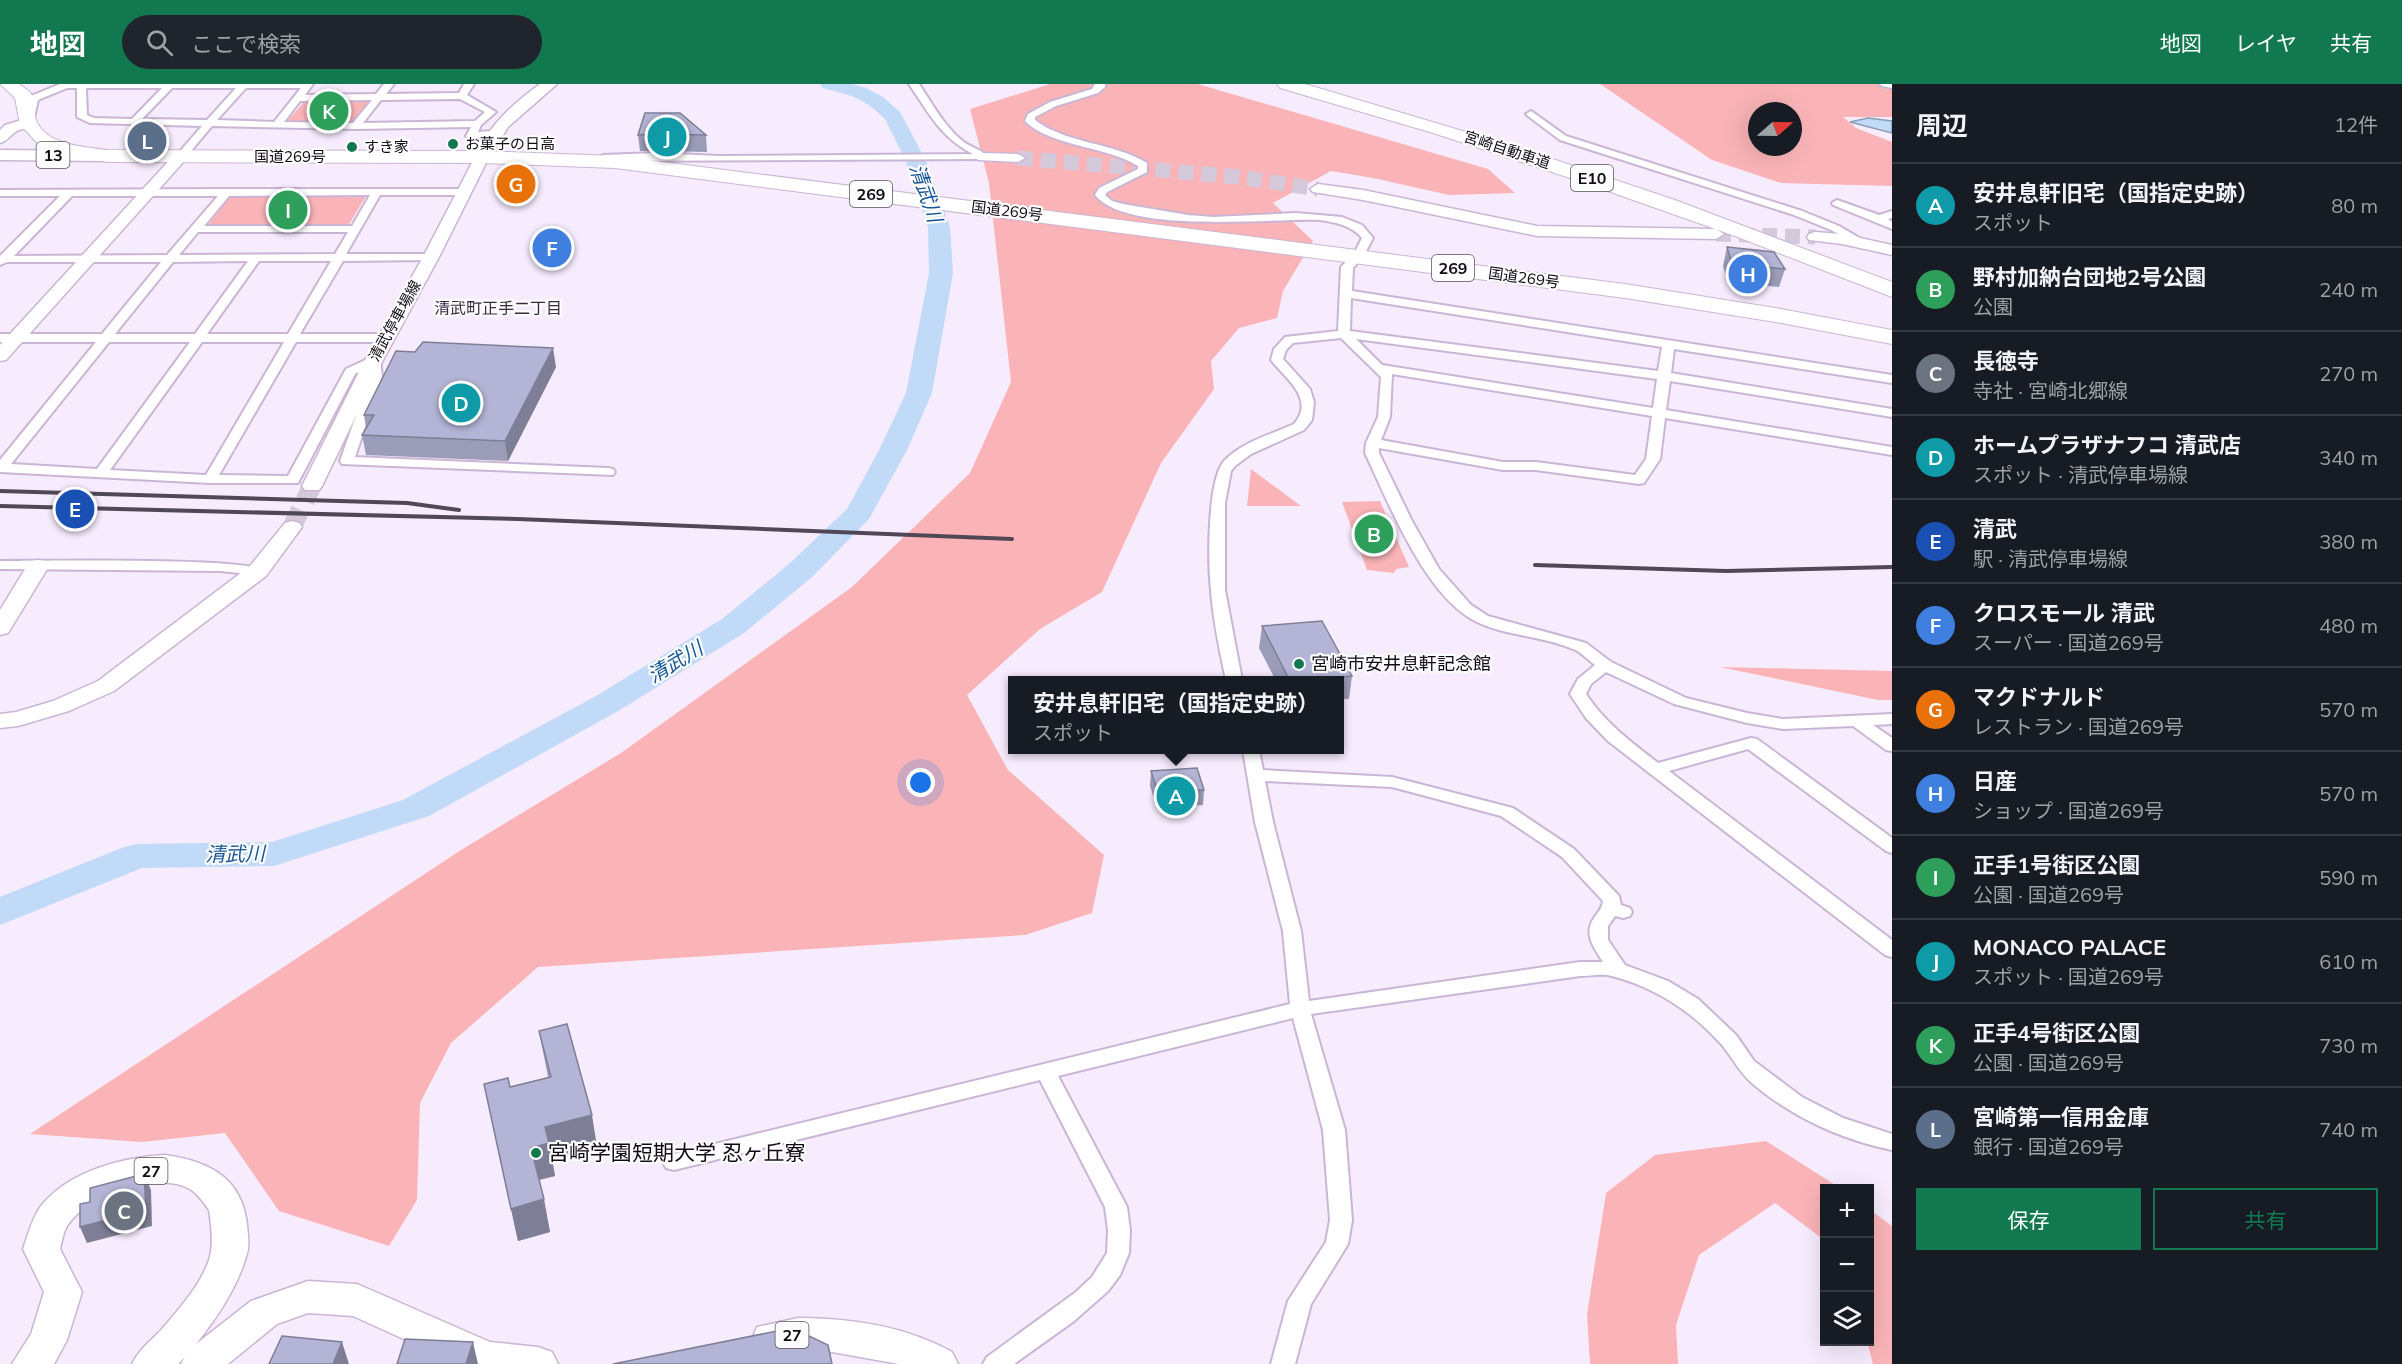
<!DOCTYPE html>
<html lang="ja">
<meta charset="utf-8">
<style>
body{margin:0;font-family:Mulish,"Noto Sans JP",sans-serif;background:#20242c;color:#f1f3f6}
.controls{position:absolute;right:18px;bottom:18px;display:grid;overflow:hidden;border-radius:0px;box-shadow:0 6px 24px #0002}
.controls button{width:54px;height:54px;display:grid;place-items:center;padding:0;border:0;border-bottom:2px solid #363941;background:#171b24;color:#f1f3f6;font:30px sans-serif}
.compass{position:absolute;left:1748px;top:18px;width:54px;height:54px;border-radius:50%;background:#171b24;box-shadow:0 6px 24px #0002;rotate:70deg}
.you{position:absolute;left:921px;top:699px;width:21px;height:21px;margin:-15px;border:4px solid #fff;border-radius:50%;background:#1a73e8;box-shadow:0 0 0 9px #1a73e833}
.badge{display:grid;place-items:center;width:39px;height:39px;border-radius:50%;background:#127850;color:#fff;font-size:20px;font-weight:700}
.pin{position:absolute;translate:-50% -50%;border:3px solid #fff;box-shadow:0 2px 6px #0006}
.popup{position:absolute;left:1008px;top:592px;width:336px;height:78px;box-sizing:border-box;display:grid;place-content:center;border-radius:0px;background:#171b24;filter:drop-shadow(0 2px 4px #0005);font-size:20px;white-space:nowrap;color:#9ea1a6}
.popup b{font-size:22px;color:#f1f3f6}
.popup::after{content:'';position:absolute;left:50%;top:100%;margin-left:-12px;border:12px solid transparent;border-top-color:#171b24}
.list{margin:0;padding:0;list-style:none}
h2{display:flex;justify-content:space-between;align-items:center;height:78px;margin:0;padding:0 24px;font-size:26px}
h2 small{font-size:20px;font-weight:400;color:#9ea1a6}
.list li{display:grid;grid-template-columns:39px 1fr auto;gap:18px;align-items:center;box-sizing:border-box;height:84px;padding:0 24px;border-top:2px solid #363941}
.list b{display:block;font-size:22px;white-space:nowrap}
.list p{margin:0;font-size:20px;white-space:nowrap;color:#9ea1a6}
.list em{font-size:20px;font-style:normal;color:#9ea1a6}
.actions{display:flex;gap:12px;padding:18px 24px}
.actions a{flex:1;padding:14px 0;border:2px solid #127850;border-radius:0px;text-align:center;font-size:21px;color:#127850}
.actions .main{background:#127850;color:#fff}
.icon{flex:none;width:33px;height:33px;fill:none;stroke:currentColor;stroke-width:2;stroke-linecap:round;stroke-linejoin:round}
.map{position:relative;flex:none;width:1892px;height:1280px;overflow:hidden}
header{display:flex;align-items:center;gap:36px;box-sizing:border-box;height:84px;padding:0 30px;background:#127850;color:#fff}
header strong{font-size:28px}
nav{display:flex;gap:33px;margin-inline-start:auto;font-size:21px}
.search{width:420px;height:54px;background:#20242c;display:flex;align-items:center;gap:15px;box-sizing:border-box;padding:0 21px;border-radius:33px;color:#9ea1a6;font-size:22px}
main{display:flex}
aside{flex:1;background:#171b24}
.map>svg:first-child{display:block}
.green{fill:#fab4b7;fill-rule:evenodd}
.water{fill:#c1daf8;stroke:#8c9cb4;stroke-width:1.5}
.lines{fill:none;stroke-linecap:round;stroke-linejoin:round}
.river{fill:#c1daf8;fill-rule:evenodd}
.secondary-tunnel-far1{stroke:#d4c9db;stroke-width:15;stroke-dasharray:15 8;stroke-linecap:butt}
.secondary-tunnel{stroke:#d4c9db;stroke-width:19;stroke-dasharray:19 10;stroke-linecap:butt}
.street-casing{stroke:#cab6d4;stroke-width:4}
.secondary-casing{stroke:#cab6d4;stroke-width:3}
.primary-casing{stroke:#cab6d4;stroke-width:3}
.highway-casing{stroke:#cab6d4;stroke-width:2}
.street{fill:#fff;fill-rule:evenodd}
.secondary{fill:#fff;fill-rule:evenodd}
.primary{fill:#fff;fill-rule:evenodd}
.highway{fill:#fff;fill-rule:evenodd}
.rail{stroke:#514855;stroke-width:4}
.wall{fill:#9b9cb8}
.shaded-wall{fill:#7e7f96}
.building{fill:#b4b5d6;stroke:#7e7f96;stroke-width:1.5}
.poi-dot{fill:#127850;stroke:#fdfdfd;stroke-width:2}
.labels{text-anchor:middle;stroke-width:4.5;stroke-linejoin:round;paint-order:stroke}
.far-poi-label{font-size:15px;fill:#110a14;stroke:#fdfdfd;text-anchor:start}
.far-street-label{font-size:15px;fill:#110a14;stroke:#fdfdfd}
.shield{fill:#fdfdfd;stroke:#58535a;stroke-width:1.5}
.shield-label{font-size:16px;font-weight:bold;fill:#110a14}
.far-neighbourhood-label{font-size:16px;fill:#3a2a42;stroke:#fdfdfd}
.poi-label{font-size:18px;fill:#110a14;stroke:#fdfdfd;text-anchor:start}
.water-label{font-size:20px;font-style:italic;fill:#165697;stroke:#fdfdfd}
.near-poi-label{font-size:21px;fill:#110a14;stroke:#fdfdfd;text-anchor:start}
</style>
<header>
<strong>地図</strong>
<div class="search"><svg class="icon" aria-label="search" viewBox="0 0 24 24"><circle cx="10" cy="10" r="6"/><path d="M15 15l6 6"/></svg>ここで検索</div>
<nav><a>地図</a><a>レイヤ</a><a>共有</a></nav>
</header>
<main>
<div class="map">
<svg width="1892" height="1280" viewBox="0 0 1892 1280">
<rect width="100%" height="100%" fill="#f7ebfe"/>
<g class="green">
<path d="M1050 0H1198L1488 85 1515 109 1449 111 1373 94 1331 87 1273 119 1313 157 1283 207 1277 234 1239 244 1211 277 1214 305 1161 379 1102 508 1040 545 967 611 1008 686 1104 771 1092 829 1025 851 538 883 451 959 420 1019 417 1116 389 1162 279 1127 225 1049 142 1058 30 1050 461 766 621 669 852 503 970 389 1011 298 989 99 970 25Z"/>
<path d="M1600 0H1892V33H1843L1856 44 1892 58V102L1781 99 1712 76ZM1757 27H1793V63H1757Z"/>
<path d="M308 17H367L369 18 354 38 287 37 304 18Z"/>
<path d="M230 112H366L348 142 208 141Z"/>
<path d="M1251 385 1301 422H1247Z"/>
<path d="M1380 417 1409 483 1396 485 1394 489 1367 486 1342 418Z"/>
<path d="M1720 583 1892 587V616H1878Z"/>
<path d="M1766 1057 1840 1104H1824V1156L1775 1119 1699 1171 1676 1241 1678 1280H1590L1587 1230 1606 1109 1655 1071Z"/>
<path d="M1870 1126 1892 1142V1280H1873L1867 1258H1870Z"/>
</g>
<path class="water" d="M1868 34 1892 37V49L1850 38Z"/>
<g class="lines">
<path class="river" d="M820 0H852L866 4 883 13 900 28 925 75 950 143 953 189 932 309 907 366 869 435 811 494 744 549 620 626 429 732 274 782 142 784 0 841V813L124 763 137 760 272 758 403 716 596 612 722 535 789 480 847 425 879 366 906 309 929 189 928 143 905 75 885 35 869 21 852 12 823 4Z"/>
<g class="secondary-tunnel-far1">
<path d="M1018 74 1239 93 1318 105"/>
<path d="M1716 150 1815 153"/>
</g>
<path class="secondary-tunnel" d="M292 443 312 402"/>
<g class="street-casing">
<g id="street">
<path d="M60 0H313L305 11 376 10 384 0H394L386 10 459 9 464 0H474L467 11 496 28 481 41 478 48 492 47 497 50 492 53 468 54 466 52 471 43 356 45 212 42 185 74 181 75 176 72 202 42 90 39 77 33V4H67L38 16 33 38 25 40 23 38 31 12ZM86 4H162L132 35 94 34 87 31ZM172 4H236L207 36 142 35ZM246 4H301L274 38 217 36ZM460 15 485 28 475 37 363 39 381 16ZM372 16 353 39 284 38 300 17Z"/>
<path d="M909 0H919C931 18 943 40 960 55 968 63 980 64 988 73L987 75 603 77 598 74 603 71 656 69 718 72 973 70C940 53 929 29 909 0Z"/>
<path d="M1095 0H1105V3L1098 9 1056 22 1035 33V36C1067 60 1112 58 1147 79V88L1107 108 1105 111 1112 117 1123 120 1188 131 1213 133 1296 129 1342 133 1362 141 1373 154 1364 171 1353 184 1352 207 1892 291V299L1674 265 1671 289 1892 325V333L1670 297 1666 326 1892 363V371L1665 334 1660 375 1644 399 1639 400 1536 386H1503L1379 364V369L1412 437 1439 485 1471 521 1488 532 1586 559 1611 578 1686 614 1747 629 1783 635 1892 630V640L1873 641 1892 654V667L1886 666 1853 642 1783 645 1747 639 1674 620 1606 588 1591 600 1586 610C1605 639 1631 658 1658 679L1751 654 1757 655 1892 754V769L1886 767 1748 665 1669 687 1892 856V873L1885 871 1608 657 1586 634 1570 610 1578 595 1595 581C1588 576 1581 568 1573 565 1543 552 1506 552 1477 538 1425 513 1389 419 1365 369L1366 359 1378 333 1381 293 1341 254 1293 259 1286 266 1283 275 1310 305 1314 318 1312 336 1304 346 1251 370 1235 382 1231 387 1225 419V506L1242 596H1226C1220 568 1213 536 1211 506 1208 479 1207 394 1225 376 1243 358 1272 350 1294 340 1316 315 1285 294 1271 276L1274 265 1285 253 1338 247 1341 183 1355 168 1362 154C1351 141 1337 139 1320 136 1271 134 1127 151 1095 111L1099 104 1138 85V82C1106 62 1049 62 1025 37L1028 30 1050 18 1092 5ZM1351 214 1662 263 1658 287 1350 247ZM1356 255 1657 295 1653 324 1382 281ZM1392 290 1652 332 1646 375 1635 391 1536 378H1503L1381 356 1390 333Z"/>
<path d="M1880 0H1892V4L1882 2Z"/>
<path d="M1531 27 1566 52 1802 127 1839 142 1868 159 1863 162 1859 161 1831 146 1794 131 1560 56 1528 32 1526 30Z"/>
<path d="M227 105H463L468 108 463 111H380L346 170H431L437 173 431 176 343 177 300 250H386L392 254 386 258H296L219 391 288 392 346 285 374 272 380 276 382 292 355 373 608 384 613 385 615 388 613 391 342 380 340 377 370 292 369 283 355 290 298 399H210L0 388V376L96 258H0V250H102L161 178H7L0 181V172L60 112H0V106ZM370 111 352 142H204L229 112ZM72 112H218L167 171 14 172ZM198 148H348L335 170 179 171ZM248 177 195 250H115L173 178ZM259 177H331L288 250H207ZM109 258H190L97 385 11 380ZM202 258H284L206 391 110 386Z"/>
<path d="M1837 116 1879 131 1892 127V134L1888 135 1892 138V145L1833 121 1832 119Z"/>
<path d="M0 477C34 477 253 473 265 487L258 491 220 487 0 485Z"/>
<path d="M1243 666H1259L1263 686 1392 693 1513 724 1574 765 1619 812 1621 821 1630 824 1632 828 1630 832 1623 834 1615 832 1608 842V856L1625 881 1668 897 1698 915 1736 951 1754 977 1802 1013 1843 1034 1892 1050V1066C1842 1056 1792 1033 1753 1000 1739 988 1733 974 1722 961 1692 927 1654 903 1612 892 1602 889 1590 892 1580 892L1311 930 1345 1046 1352 1136 1348 1160 1311 1220 1295 1280H1271L1288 1217 1326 1158 1330 1136 1323 1046 1293 934 1058 992 1127 1123 1130 1146 1129 1169 1120 1191 1108 1207 1074 1237 1014 1280H983L987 1273 1076 1208 1092 1193 1107 1169 1108 1146 1105 1123 1040 996 674 1086 666 1084 663 1078 666 1072 674 1070 1290 920 1283 847 1255 738ZM1265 697 1392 703 1501 732 1562 773 1603 817C1602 825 1598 828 1594 834 1583 850 1594 864 1603 878H1580L1309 917 1301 847 1273 738Z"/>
</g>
</g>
<g class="secondary-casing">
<g id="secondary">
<path d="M181 68 186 69 188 72 186 75 6 276 0 277V261L176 69Z"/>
<path d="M482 69 489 73 439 173 383 276 322 402 319 406H305L302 402 365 276 423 173 475 73Z"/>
<path d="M983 69 1018 70 1025 74 1018 78 978 76 976 73 978 70Z"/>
<path d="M1318 100 1363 106 1537 142 1716 145 1724 150 1716 155 1537 152 1363 116 1313 108 1310 105Z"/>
<path d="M1815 148 1842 150 1892 161V171L1842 160 1809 156 1807 153 1809 150Z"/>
<path d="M292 437 299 439 302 443 266 492 114 607 69 627 18 642 0 644V630L16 628 53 617 98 597 250 482 285 439Z"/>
<path d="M38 476 46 477 49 482 8 549 0 551V526L30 477Z"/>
</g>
</g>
<g class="primary-casing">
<g id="primary">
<path d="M540 0H557L508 43 488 76H476L474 73C490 41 511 21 540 0Z"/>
<path d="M28 34 36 39C30 45 24 44 17 47 10 51 8 57 0 59V46L5 41Z"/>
<path d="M0 66 107 67 115 72 107 77 0 76Z"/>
<path d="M165 1071C208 1077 242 1093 247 1141 248 1151 250 1163 246 1173 237 1204 216 1235 196 1260L251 1217 308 1197 357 1200 490 1258 538 1263 552 1268 558 1280H459L353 1232 308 1229 277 1240 228 1280H181L185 1273 178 1280H132C139 1265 151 1257 162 1245 180 1224 206 1195 211 1168 213 1154 211 1140 209 1126 204 1119 198 1110 190 1105 157 1086 87 1111 67 1142 63 1149 62 1158 60 1165L82 1208 67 1256 54 1280H12L31 1250 44 1208 23 1165C28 1151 32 1134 41 1122 69 1087 123 1073 165 1071Z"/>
<path d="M798 1234C851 1234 905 1242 952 1268L958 1280H899L832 1268 798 1266 771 1272 757 1267 752 1255 757 1243Z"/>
</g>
</g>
<g class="highway-casing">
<g id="highway">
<path d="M0 0H19L30 8C36 16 33 27 36 36 45 61 85 63 107 66L482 67 615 72 1625 200 1781 225 1892 246V260L1781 239 1625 214 615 84 482 79 107 78 57 68 37 59 20 40 15 14Z"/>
<path d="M1277 0H1305L1523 65 1675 116 1892 198V213L1735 152 1585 99 1433 49 1280 4Z"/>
</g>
</g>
<use href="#street" class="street"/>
<use href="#secondary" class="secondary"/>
<use href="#primary" class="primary"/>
<use href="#highway" class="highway"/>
<g class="rail">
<path d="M0 407 407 419 459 426"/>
<path d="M0 422 518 435 1012 455"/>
<path d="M1535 481 1726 487 1892 483"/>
</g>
</g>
<g class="wall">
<path d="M645 29 706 51 707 68 656 67H640L638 51Z"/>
<path d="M1727 163 1785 185 1779 203 1728 198 1723 182Z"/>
<path d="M556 283 508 377 366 371 362 351 366 344 364 331Z"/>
<path d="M1262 542 1352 592 1349 615H1340V597H1276L1259 564Z"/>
<path d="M1151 687 1204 706 1203 721 1157 724 1150 702Z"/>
<path d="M539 947 597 1063 552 1075 555 1092 539 1096 550 1148 518 1157 484 1000 510 1003 548 993Z"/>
</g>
<g class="shaded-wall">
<path d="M553 264 556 283 508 377 505 357Z"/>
<path d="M592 1031 597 1063 552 1075 555 1092 538 1096 531 1064 545 1043Z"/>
<path d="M144 1090 151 1106 152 1142 87 1159 80 1143Z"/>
<path d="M544 1115 550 1148 518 1157 511 1125Z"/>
<path d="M342 1258 349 1280H333Z"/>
<path d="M473 1258 478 1280H466Z"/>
</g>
<g class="building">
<path d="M645 29H680L706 51 655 50 638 51Z"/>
<path d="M1727 163 1774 168 1785 185 1732 180Z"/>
<path d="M423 258 553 264 505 357 362 351 374 331H364L396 267 415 268Z"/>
<path d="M1322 537 1352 592 1301 597H1290L1262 542Z"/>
<path d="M1197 684 1204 706 1158 709 1151 687Z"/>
<path d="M567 940 592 1031 545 1043 549 1059 531 1064 544 1115 511 1125 484 1000 508 994 510 1003 551 993 539 947Z"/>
<path d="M144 1090 146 1126 80 1143V1120L90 1118V1104Z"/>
<path d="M792 1244 828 1261 832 1280H613Z"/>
<path d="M282 1252 342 1258 333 1280H269Z"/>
<path d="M405 1255 473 1258 466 1280H397Z"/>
</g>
<g class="poi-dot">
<circle cx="453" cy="60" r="6"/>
<circle cx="352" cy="63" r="6"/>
<circle cx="1299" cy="580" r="6"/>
<circle cx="536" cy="1069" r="6"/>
</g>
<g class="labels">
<g class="far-poi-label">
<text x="465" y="65">お菓子の日高</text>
<text x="364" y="68">すき家</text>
</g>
<g class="far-street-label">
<text transform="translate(1507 66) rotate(18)" y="5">宮崎自動車道</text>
<text x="290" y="78">国道269号</text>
<text transform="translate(1007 127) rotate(7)" y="5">国道269号</text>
<text transform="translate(1524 194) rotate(8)" y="5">国道269号</text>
<text transform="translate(395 237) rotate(-61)" y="5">清武停車場線</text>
</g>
<g class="shield">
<rect x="36.5" y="58" width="33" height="26" rx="4.5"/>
<rect x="1571" y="81" width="42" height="26" rx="4.5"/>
<rect x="850" y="97" width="42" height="26" rx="4.5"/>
<rect x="1432" y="171" width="42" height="26" rx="4.5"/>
<rect x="134.5" y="1074" width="33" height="26" rx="4.5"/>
<rect x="775.5" y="1238" width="33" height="26" rx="4.5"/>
</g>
<g class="shield-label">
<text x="53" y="77">13</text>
<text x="1592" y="100">E10</text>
<text x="871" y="116">269</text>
<text x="1453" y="190">269</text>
<text x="151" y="1093">27</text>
<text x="792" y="1257">27</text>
</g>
<g class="far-neighbourhood-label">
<text x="498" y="230">清武町正手二丁目</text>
</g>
<g class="poi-label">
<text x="1311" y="586">宮崎市安井息軒記念館</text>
</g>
<g class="water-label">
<text transform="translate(926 109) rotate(71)" y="7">清武川</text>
<text transform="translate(675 578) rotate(-31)" y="7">清武川</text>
<text transform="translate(235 770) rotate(-1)" y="7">清武川</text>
</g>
<g class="near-poi-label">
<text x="548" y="1076">宮崎学園短期大学 忍ヶ丘寮</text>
</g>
</g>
</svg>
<div class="controls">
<button>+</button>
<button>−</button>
<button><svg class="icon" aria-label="layers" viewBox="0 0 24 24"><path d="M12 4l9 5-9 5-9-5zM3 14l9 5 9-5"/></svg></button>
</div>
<svg class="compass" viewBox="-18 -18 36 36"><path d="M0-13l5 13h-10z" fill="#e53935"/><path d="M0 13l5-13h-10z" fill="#9ea1a6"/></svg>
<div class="you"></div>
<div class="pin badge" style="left:1176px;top:712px;background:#0f9aa8">A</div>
<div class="popup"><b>安井息軒旧宅（国指定史跡）</b>スポット</div>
<div class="pin badge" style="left:1374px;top:450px;background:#2e9e5b">B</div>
<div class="pin badge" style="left:124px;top:1127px;background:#6b7280">C</div>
<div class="pin badge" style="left:461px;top:319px;background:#0f9aa8">D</div>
<div class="pin badge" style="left:75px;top:425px;background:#1a4fb4">E</div>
<div class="pin badge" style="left:552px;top:164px;background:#3f7fe0">F</div>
<div class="pin badge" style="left:516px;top:100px;background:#e8710a">G</div>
<div class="pin badge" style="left:1748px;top:190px;background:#3f7fe0">H</div>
<div class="pin badge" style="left:288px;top:126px;background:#2e9e5b">I</div>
<div class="pin badge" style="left:667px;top:53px;background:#0f9aa8">J</div>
<div class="pin badge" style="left:329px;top:27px;background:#2e9e5b">K</div>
<div class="pin badge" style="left:147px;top:57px;background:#5c6f8a">L</div>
</div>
<aside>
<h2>周辺<small>12件</small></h2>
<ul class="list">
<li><span class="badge" style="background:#0f9aa8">A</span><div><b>安井息軒旧宅（国指定史跡）</b><p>スポット</p></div><em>80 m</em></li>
<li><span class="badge" style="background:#2e9e5b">B</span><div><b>野村加納台団地2号公園</b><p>公園</p></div><em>240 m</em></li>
<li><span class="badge" style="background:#6b7280">C</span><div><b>長徳寺</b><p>寺社 · 宮崎北郷線</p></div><em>270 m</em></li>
<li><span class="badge" style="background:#0f9aa8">D</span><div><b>ホームプラザナフコ 清武店</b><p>スポット · 清武停車場線</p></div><em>340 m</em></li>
<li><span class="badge" style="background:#1a4fb4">E</span><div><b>清武</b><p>駅 · 清武停車場線</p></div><em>380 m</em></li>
<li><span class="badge" style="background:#3f7fe0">F</span><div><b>クロスモール 清武</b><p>スーパー · 国道269号</p></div><em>480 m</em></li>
<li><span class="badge" style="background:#e8710a">G</span><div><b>マクドナルド</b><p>レストラン · 国道269号</p></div><em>570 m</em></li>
<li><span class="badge" style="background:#3f7fe0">H</span><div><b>日産</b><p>ショップ · 国道269号</p></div><em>570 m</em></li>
<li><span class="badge" style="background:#2e9e5b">I</span><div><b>正手1号街区公園</b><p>公園 · 国道269号</p></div><em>590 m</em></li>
<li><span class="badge" style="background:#0f9aa8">J</span><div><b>MONACO PALACE</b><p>スポット · 国道269号</p></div><em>610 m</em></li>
<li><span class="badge" style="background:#2e9e5b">K</span><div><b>正手4号街区公園</b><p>公園 · 国道269号</p></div><em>730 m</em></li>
<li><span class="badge" style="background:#5c6f8a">L</span><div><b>宮崎第一信用金庫</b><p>銀行 · 国道269号</p></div><em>740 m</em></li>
</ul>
<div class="actions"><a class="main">保存</a><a>共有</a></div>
</aside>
</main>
